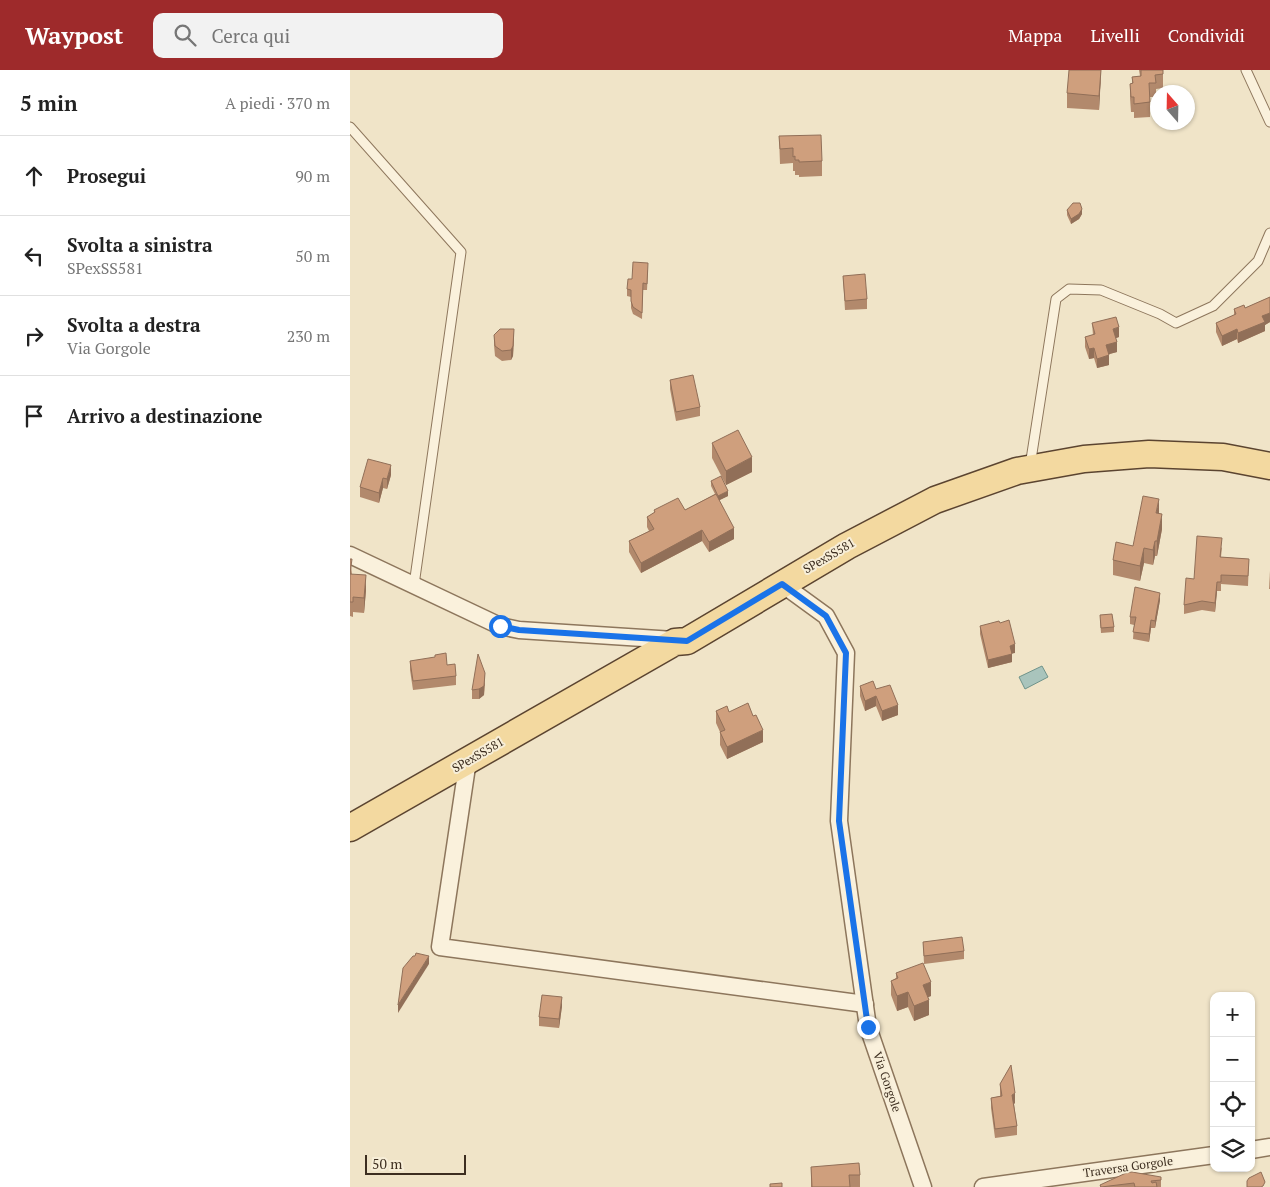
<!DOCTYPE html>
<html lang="it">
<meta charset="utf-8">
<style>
body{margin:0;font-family:"PT Serif",serif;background:#f2f2f2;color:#222}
.controls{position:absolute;right:15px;bottom:15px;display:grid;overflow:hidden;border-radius:10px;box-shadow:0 1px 4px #0004}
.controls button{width:45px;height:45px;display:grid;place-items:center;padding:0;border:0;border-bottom:1px solid #e0e0e0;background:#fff;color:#222;font:25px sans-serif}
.compass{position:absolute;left:800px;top:15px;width:45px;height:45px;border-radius:50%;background:#fff;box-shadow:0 1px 4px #0004;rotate:340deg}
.scale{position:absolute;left:15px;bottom:12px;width:101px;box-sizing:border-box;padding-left:5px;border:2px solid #3d2e20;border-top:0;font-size:14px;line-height:18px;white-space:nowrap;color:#3d2e20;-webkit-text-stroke:4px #f7eed8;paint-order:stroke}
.stop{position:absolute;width:15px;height:15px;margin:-11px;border:4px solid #1a73e8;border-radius:50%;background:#fff}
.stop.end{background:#1a73e8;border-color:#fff;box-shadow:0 1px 5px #0008}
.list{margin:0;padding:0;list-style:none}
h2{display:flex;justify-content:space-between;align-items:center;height:65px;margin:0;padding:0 20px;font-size:21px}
h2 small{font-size:16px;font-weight:400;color:#767676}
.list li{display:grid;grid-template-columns:32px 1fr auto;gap:15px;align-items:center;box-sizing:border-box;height:80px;padding:0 20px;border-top:1px solid #e0e0e0}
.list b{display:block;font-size:19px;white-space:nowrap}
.list p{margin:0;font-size:16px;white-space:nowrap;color:#767676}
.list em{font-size:16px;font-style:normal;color:#767676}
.icon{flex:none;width:28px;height:28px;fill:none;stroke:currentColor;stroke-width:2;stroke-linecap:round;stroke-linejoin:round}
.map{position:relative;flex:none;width:920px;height:1117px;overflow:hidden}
header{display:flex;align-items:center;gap:30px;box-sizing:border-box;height:70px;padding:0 25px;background:#9e2a2b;color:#fff}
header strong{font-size:24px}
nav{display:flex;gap:28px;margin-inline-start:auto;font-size:18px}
.search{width:350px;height:45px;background:#f2f2f2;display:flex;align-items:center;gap:12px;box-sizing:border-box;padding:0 18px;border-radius:10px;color:#767676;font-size:19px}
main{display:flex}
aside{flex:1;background:#fff}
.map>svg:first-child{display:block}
.water{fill:#a9c4bc;stroke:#6f938a}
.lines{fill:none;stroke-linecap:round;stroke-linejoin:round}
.lane-casing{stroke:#8d765c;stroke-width:11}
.street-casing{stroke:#8d765c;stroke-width:19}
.primary-casing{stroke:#5b4430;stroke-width:29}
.lane{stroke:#faf1dc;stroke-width:9}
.street{stroke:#faf1dc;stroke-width:16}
.primary{stroke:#f3d9a0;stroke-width:26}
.wall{fill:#b2896c}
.shaded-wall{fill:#916f58}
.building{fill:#cf9f7d;stroke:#916f58}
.route{stroke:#1a73e8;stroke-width:6}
.labels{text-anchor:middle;stroke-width:4;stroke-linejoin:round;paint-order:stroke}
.street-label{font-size:12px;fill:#3d2e20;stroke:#f7eed8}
</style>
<header>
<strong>Waypost</strong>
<div class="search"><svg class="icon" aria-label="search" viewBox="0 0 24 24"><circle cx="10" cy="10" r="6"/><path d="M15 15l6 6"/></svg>Cerca qui</div>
<nav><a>Mappa</a><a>Livelli</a><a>Condividi</a></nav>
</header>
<main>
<aside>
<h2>5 min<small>A piedi · 370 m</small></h2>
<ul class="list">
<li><svg class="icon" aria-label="ahead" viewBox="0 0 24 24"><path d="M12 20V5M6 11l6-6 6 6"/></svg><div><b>Prosegui</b></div><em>90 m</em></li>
<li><svg class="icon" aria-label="left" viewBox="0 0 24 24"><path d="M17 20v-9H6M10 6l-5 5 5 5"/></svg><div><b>Svolta a sinistra</b><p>SPexSS581</p></div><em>50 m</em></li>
<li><svg class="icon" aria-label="right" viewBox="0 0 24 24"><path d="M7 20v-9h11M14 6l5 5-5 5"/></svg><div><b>Svolta a destra</b><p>Via Gorgole</p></div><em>230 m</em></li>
<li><svg class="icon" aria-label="arrive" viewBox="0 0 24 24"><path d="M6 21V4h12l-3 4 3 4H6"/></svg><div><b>Arrivo a destinazione</b></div></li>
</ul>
</aside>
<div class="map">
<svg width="920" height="1117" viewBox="0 0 920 1117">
<rect width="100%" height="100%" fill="#f0e4c8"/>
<path class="water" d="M692 596 698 607 675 619 669 607Z"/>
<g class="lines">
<g class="lane-casing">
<g id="lane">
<path d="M896 0 920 52"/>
<path d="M0 57 111 182 64 515"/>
<path d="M680 396 706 229 719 219 751 220 810 244 826 253 863 236 908 191 920 163"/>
</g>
</g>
<g class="street-casing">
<g id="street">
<path d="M0 485 150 556 169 560 324 570"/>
<path d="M432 514 476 546 496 583 489 751 513 922 518 957 573 1117"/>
<path d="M118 690 90 877 515 934"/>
<path d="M901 1080 920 1077"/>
<path d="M633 1117 864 1085"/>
</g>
</g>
<g class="primary-casing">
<path id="primary" d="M0 758 325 572 337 571 497 476 585 430 667 401 734 389 799 384 873 387 920 396"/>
</g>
<use href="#lane" class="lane"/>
<use href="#street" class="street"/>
<use href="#primary" class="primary"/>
</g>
<g class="wall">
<path d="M751 0 749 40 717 38V23Z"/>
<path d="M789 0H813V18L806 19V27H800V47L784 48V42H781L780 28V14L782 13V7L790 6Z"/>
<path d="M429 66 472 91V106L449 107V105H445V101H443V93L430 94Z"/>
<path d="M717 140 732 144 729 149 721 154 717 145Z"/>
<path d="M298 200 297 220H293L292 249 283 244 281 238V227L277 226V219L282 209Z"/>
<path d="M493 206 517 229V239L495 240Z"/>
<path d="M920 227V252L915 255V261L888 273 887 269 872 276 866 262V253L884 245V239L895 238Z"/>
<path d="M742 253 769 267 766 268 767 282 759 284V295L747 298 744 288 739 289 735 277V267L743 265Z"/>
<path d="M144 265 164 269 163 286 161 290 152 291 145 286 144 275Z"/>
<path d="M320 310 350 337V346L326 351 320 319Z"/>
<path d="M362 373 402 402 376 415 362 388Z"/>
<path d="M41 405 37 419 33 418 29 433 10 427V417Z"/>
<path d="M361 411 378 426 369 430 384 469 359 482 352 471 291 503 279 482V471L299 461 297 457V447L304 443V440H335L365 424 361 416Z"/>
<path d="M809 443 812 459 807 486H805L803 495 794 493 790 511 763 505V490L783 476Z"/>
<path d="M872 477 871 487 899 489 898 516 871 514V521H867L865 542 852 540 834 544V535L844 509Z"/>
<path d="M0 489 2 504 16 520 14 543 3 542V547L0 546Z"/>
<path d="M920 501V519H919Z"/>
<path d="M810 530 805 558H801L799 572 783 569 784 555 780 554V547Z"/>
<path d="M750 550 764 557V562L751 563Z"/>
<path d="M630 556 665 583H662V592L638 598 630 564Z"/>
<path d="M60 591 97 595 106 606V615L63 620 60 600Z"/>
<path d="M135 613 134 625 129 629H122V620Z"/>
<path d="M510 616 526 619 548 645 532 651 526 636 515 641 510 626Z"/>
<path d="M366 641 379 642 413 672 377 689 370 675V662L366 653Z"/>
<path d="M573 872 614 881V889L574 894Z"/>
<path d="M546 903 581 926 578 927 579 945 564 951 558 937 547 941 541 925V911L546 908Z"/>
<path d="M212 936 209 958 189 956V947Z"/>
<path d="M650 1014 665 1033 664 1034 667 1056V1065L645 1068 641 1038V1028L650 1026Z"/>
<path d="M461 1097 510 1105V1117H461Z"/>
<path d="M811 1107V1117H750V1115Z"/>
</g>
<g class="shaded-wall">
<path d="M751 0V7L749 40V26Z"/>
<path d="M732 139V144L729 149 721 154V149Z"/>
<path d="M920 243V252L915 255V261L888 273V263L912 246Z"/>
<path d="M769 257V267L763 269V259Z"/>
<path d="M164 259 163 286 161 290V280Z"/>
<path d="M887 259V269L872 276V266Z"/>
<path d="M767 272V282L756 285V275Z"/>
<path d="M744 278V288L739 289V279Z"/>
<path d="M759 285V295L747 298V289Z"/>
<path d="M402 387V402L376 415V401Z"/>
<path d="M41 395V405L37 419V409Z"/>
<path d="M33 408V418L29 433V423Z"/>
<path d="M378 421V426L368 431V426Z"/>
<path d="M809 429V444L806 443Z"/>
<path d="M812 444V459L807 486V471Z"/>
<path d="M384 458V469L359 482V472Z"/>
<path d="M352 460V471L291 503V493Z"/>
<path d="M805 471V486L803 495V480Z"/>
<path d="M794 478V493L790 511V496Z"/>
<path d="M16 505V520L14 543V528Z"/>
<path d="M867 512V521L865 542V533Z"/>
<path d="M810 523V530L805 558V551Z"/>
<path d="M801 550V558L799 572V564Z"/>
<path d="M665 574V583L660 584V576Z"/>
<path d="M662 584V592L638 598V590Z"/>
<path d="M135 603 134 625 129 629V619Z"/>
<path d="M526 626V636L515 641V631Z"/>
<path d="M548 635V645L532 651V641Z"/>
<path d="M413 660V672L377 689V677Z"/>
<path d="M79 886V894L48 943V935Z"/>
<path d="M581 912V926L573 929V915Z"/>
<path d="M558 922V937L547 941V926Z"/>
<path d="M212 927V936L209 958V949Z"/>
<path d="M579 930V945L564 951V936Z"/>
<path d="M665 1023V1033L662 1035V1025Z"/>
</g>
<g class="building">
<path d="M719 0H751L749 26 717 23Z"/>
<path d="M791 0H813V4L805 5 806 13H799L800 32 784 34V27H781L780 14 783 13 782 7 791 6Z"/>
<path d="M471 65 472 91 449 92V90H445V86L443 87V78L430 79 429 66Z"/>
<path d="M723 133H730L732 139 729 144 721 149 717 140Z"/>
<path d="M283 192 298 193 297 214 293 213 292 243 283 237 281 231V220L277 219 278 209H282Z"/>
<path d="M515 204 517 229 495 231 493 206Z"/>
<path d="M920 227V243L912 246 915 252 888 263 887 259 872 266 866 253 886 244 884 239 894 235 895 238Z"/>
<path d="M766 247 769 257 763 259 767 272 756 275 759 285 747 289 744 278 739 279 735 267 745 264 742 253Z"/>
<path d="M150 259H164L163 276 161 280 152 281 145 276 144 265Z"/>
<path d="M343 305 350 337 326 342 320 310Z"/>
<path d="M388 360 402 387 376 401 362 373Z"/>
<path d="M18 389 41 395 37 409 33 408 29 423 10 417Z"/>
<path d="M371 406 378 421 368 426 361 411Z"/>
<path d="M366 424 384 458 359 472 352 460 291 493 279 471 304 459 297 447 305 442 304 440 328 428 335 440Z"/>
<path d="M793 426 809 429 806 443 812 444 807 471H805L803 480 794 478 790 496 763 490 766 472 783 476Z"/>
<path d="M847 466 872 468 870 487 899 489 898 506 871 505V512H867L865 533 852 531 834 535 836 508 844 509Z"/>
<path d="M0 489H2L0 504Z"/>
<path d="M0 504 16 505 14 528 3 527V532H0Z"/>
<path d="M785 517 810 523 805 551 801 550 799 564 783 562 786 547H780Z"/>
<path d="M762 544 764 557 751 558 750 545Z"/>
<path d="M659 550 665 574 660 576 662 584 638 590 630 556 649 551 650 553Z"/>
<path d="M96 583 97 595 105 594 106 606 63 611 60 591 85 587V585Z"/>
<path d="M128 584 135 603 134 616 129 619 122 620Z"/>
<path d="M523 611 526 619 540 615 548 635 532 641 526 626 515 631 510 616Z"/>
<path d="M398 633 403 646 406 645 413 660 377 677 370 662 375 660 366 641 377 636 379 642Z"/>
<path d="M612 867 614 881 574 886 573 872Z"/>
<path d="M66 883 79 886 48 935 53 898 63 886H65Z"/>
<path d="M573 893 581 912 573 915 579 930 564 936 558 922 547 926 541 911 548 908 546 903Z"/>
<path d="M192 925 212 927 209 949 189 947Z"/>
<path d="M661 995 665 1023 662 1025 667 1056 645 1059 641 1028 652 1026 650 1014Z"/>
<path d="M509 1093 510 1105H499L500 1117H462L461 1097Z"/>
<path d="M782 1102 811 1107V1110L801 1111 802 1113 806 1112 807 1117H785L784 1113 751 1117 750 1115 776 1103Z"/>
<path d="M911 1102 915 1112 913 1116 911 1117H897V1111L899 1108Z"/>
<path d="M432 1113V1117H420V1114Z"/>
</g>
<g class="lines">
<path class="route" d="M150 556 169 560 337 571 432 514 476 546 496 583 489 751 518 957"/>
</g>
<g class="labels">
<g class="street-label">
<text transform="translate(479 486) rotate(-30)" y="4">SPexSS581</text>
<text transform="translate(128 685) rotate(-30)" y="4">SPexSS581</text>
<text transform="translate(537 1012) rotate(71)" y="4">Via Gorgole</text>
<text transform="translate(778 1097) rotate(-8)" y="4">Traversa Gorgole</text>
</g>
</g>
</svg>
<div class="controls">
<button>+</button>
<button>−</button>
<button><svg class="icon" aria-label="locate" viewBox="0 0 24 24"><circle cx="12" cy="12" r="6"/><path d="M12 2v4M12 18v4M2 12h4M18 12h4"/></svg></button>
<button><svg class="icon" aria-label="layers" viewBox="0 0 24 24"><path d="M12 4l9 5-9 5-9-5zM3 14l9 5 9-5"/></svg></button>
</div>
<svg class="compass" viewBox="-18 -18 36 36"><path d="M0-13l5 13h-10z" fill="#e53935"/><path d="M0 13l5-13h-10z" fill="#767676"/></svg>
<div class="scale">50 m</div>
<div class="stop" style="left:150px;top:556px"></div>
<div class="stop end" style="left:518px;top:957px"></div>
</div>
</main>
